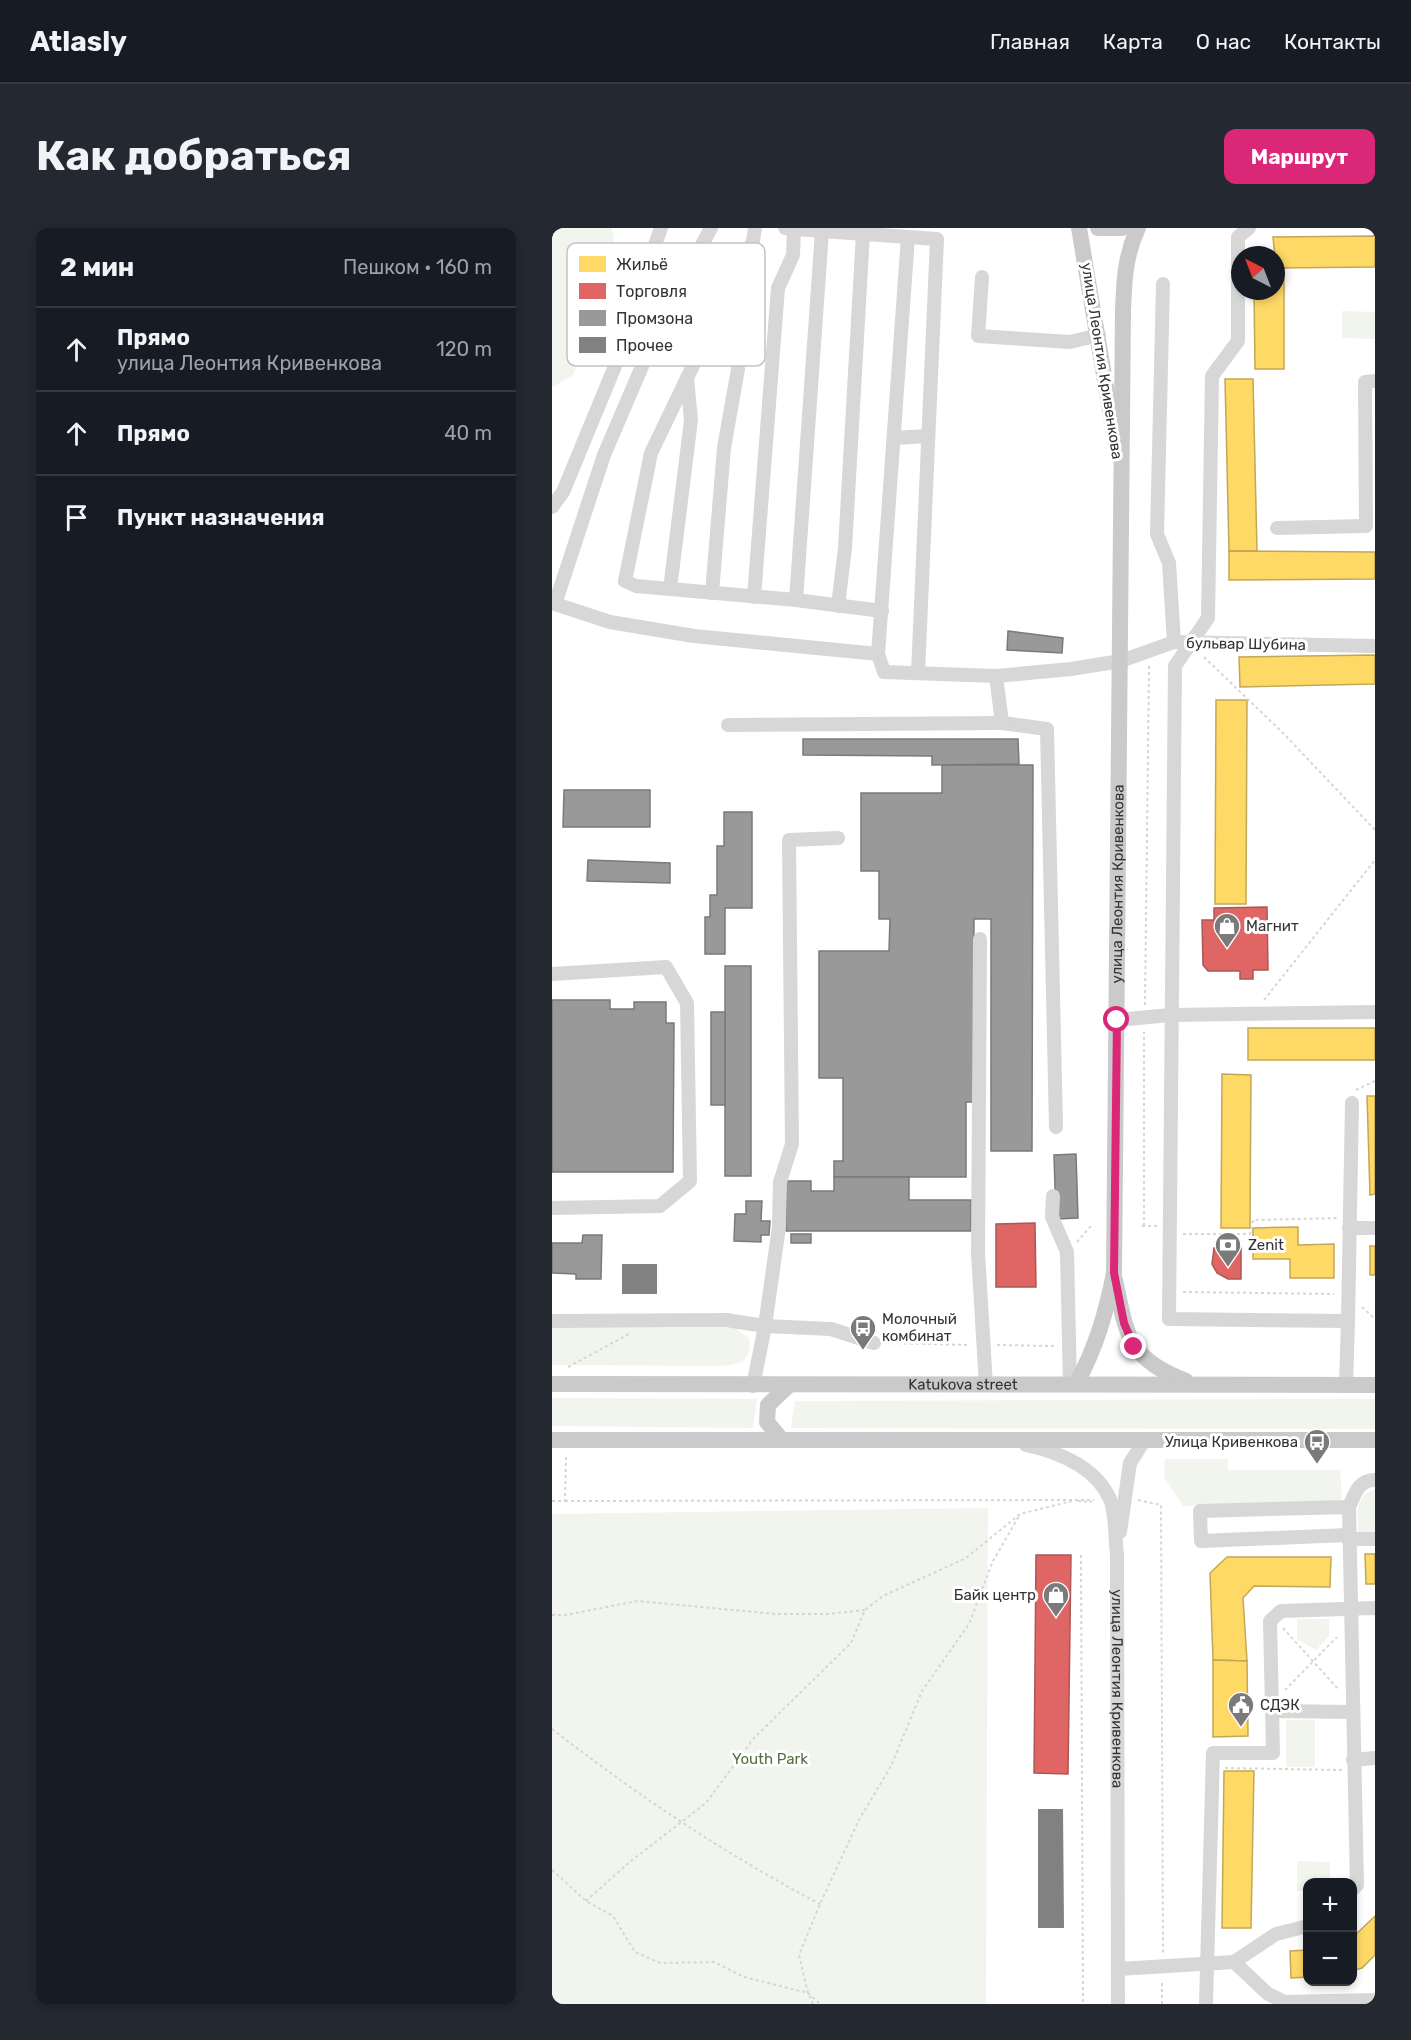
<!DOCTYPE html>
<html lang="ru">
<meta charset="utf-8">
<style>
body{margin:0;font-family:Rubik,sans-serif;background:#242831;color:#f1f3f6}
.controls{position:absolute;right:18px;bottom:18px;display:grid;overflow:hidden;border-radius:12px;box-shadow:0 3px 9px #0003}
.controls button{width:54px;height:54px;display:grid;place-items:center;padding:0;border:0;border-bottom:2px solid #363941;background:#171b24;color:#f1f3f6;font:30px sans-serif}
.compass{position:absolute;left:679px;top:18px;width:54px;height:54px;border-radius:50%;background:#171b24;box-shadow:0 3px 9px #0003;rotate:318deg}
.stop{position:absolute;width:18px;height:18px;margin:-14px;border:4px solid #db2777;border-radius:50%;background:#fff}
.stop.end{background:#db2777;border-color:#fff;box-shadow:0 2px 6px #0008}
.list{margin:0;padding:0;list-style:none}
h2{display:flex;justify-content:space-between;align-items:center;height:78px;margin:0;padding:0 24px;font-size:26px}
h2 small{font-size:20px;font-weight:400;color:#9ea1a6}
.list li{display:grid;grid-template-columns:39px 1fr auto;gap:18px;align-items:center;box-sizing:border-box;height:84px;padding:0 24px;border-top:2px solid #363941}
.list b{display:block;font-size:22px;white-space:nowrap}
.list p{margin:0;font-size:20px;white-space:nowrap;color:#9ea1a6}
.list em{font-size:20px;font-style:normal;color:#9ea1a6}
.icon{flex:none;width:33px;height:33px;fill:none;stroke:currentColor;stroke-width:2;stroke-linecap:round;stroke-linejoin:round}
.map{position:relative;flex:none;width:823px;height:1776px;overflow:hidden;border-radius:12px}
header{display:flex;align-items:center;gap:36px;box-sizing:border-box;height:84px;padding:0 30px;background:#171b24;border-bottom:2px solid #363941}
header strong{font-size:28px}
nav{display:flex;gap:33px;margin-inline-start:auto;font-size:21px}
.intro{display:flex;align-items:center;justify-content:space-between;box-sizing:border-box;height:144px;padding:0 36px}
h1{margin:0;font-size:42px}
.button{padding:15px 27px;border-radius:12px;background:#db2777;color:#fff;font-size:21px;font-weight:700}
main{display:flex;gap:36px;padding:0 36px}
aside{flex:1;background:#171b24;border-radius:12px;box-shadow:0 3px 9px #0003}
.map>svg:first-child{display:block}
.green{fill:#f1f5ed}
.homes{fill:#ffd966;stroke:#c2a757;stroke-width:1.5}
.shops{fill:#e06666;stroke:#ac5757;stroke-width:1.5}
.industry{fill:#999;stroke:#7a7a7a;stroke-width:1.5}
.building{fill:#818181}
.lines{fill:none;stroke-linecap:round;stroke-linejoin:round}
.path{stroke:#d6d6d6;stroke-width:2;stroke-dasharray:3 3;stroke-linecap:butt}
.minor{stroke:#d7d7d7;stroke-width:14}
.major{stroke:#cacaca;stroke-width:16}
.route{stroke:#db2777;stroke-width:8}
.labels{text-anchor:middle;stroke-width:6;stroke-linejoin:round;paint-order:stroke}
.street-label{font-size:15px;fill:#333;stroke:#fff}
.poi-label{font-size:15px;fill:#333;stroke:#fff;text-anchor:start}
.park-label{font-size:15px;fill:#56703f;stroke:#fff}
.key{fill:#fff;stroke:#c2c2c2;stroke-width:1.5}
.key-label{font-size:16px;fill:#333}
</style>
<header>
<strong>Atlasly</strong>
<nav><a>Главная</a><a>Карта</a><a>О нас</a><a>Контакты</a></nav>
</header>
<div class="intro"><h1>Как добраться</h1><a class="button">Маршрут</a></div>
<main>
<aside>
<h2>2 мин<small>Пешком · 160 m</small></h2>
<ul class="list">
<li><svg class="icon" aria-label="ahead" viewBox="0 0 24 24"><path d="M12 20V5M6 11l6-6 6 6"/></svg><div><b>Прямо</b><p>улица Леонтия Кривенкова</p></div><em>120 m</em></li>
<li><svg class="icon" aria-label="ahead" viewBox="0 0 24 24"><path d="M12 20V5M6 11l6-6 6 6"/></svg><div><b>Прямо</b></div><em>40 m</em></li>
<li><svg class="icon" aria-label="arrive" viewBox="0 0 24 24"><path d="M6 21V4h12l-3 4 3 4H6"/></svg><div><b>Пункт назначения</b></div></li>
</ul>
</aside>
<div class="map">
<svg width="823" height="1776" viewBox="0 0 823 1776">
<rect width="100%" height="100%" fill="#fff"/>
<g class="green">
<path d="M0 0H60L65 37 49 93 20 148 0 159Z"/>
<path d="M790 83 823 84V111L790 110Z"/>
<path d="M0 1100H183L197 1110C200 1133 189 1136 169 1138L0 1137Z"/>
<path d="M0 1170 205 1171 201 1200 0 1198Z"/>
<path d="M823 1171V1201L239 1200 243 1173Z"/>
<path d="M613 1231H676V1242H788L790 1270 784 1274 631 1278 612 1249Z"/>
<path d="M823 1262V1304H806C806 1287 802 1266 823 1262Z"/>
<path d="M436 1280 434 1776H0V1286Z"/>
<path d="M745 1391H777V1408L764 1422 745 1411Z"/>
<rect x="734" y="1492" width="29" height="47"/>
<path d="M745 1633 778 1634V1654H756L755 1663H745Z"/>
</g>
<g class="homes">
<path d="M823 8V39L724 40 721 9Z"/>
<path d="M724 40H732V141H703L702 63H724Z"/>
<path d="M673 151H701L705 323H677Z"/>
<path d="M677 323 823 324V351L677 352Z"/>
<path d="M823 427V456L688 459 687 429Z"/>
<path d="M664 472H695L694 676H663Z"/>
<rect x="696" y="800" width="127" height="32"/>
<path d="M670 846 699 847 698 1000H669Z"/>
<path d="M815 868H823V966L818 967Z"/>
<path d="M746 999V1017L782 1016V1050H738V1031H701V1000Z"/>
<rect x="818" y="1018" width="5" height="29"/>
<path d="M813 1326H823V1356H814Z"/>
<path d="M675 1329H779L778 1359 702 1358 691 1370 695 1433 661 1432 658 1345Z"/>
<path d="M661 1432 695 1433 696 1508 661 1509Z"/>
<path d="M672 1543H702L699 1700H670Z"/>
<path d="M823 1688V1727L810 1740 800 1743V1710Z"/>
<path d="M756 1722V1749L739 1750 738 1723Z"/>
</g>
<g class="shops">
<path d="M715 679 716 742H701V751H688V743H656L651 737 650 692H662V680Z"/>
<path d="M483 995 484 1059H444V996Z"/>
<path d="M662 1020H689V1051H676L665 1045 660 1036Z"/>
<path d="M484 1327H519L516 1546 482 1545Z"/>
</g>
<g class="industry">
<path d="M456 403 511 410 510 425 455 422Z"/>
<path d="M251 511H466L467 536 380 537V528L251 527Z"/>
<path d="M390 537H481L480 923H439V691H422L421 874H414V949H282V933H291V850H267V723H337L338 691H327V643H309V565H390Z"/>
<path d="M12 562H98V599H11Z"/>
<path d="M172 584H200V680H173V726H153V689H158V667H165V618H172Z"/>
<path d="M36 632 118 635V655L35 653Z"/>
<rect x="173" y="738" width="26" height="210"/>
<path d="M0 772H58V781H82V774H114V795H122L121 944H0Z"/>
<rect x="159" y="784" width="14" height="93"/>
<path d="M524 926 526 990 504 991 502 927Z"/>
<path d="M282 949H357V972H419V1003H234V953H259V963H282Z"/>
<path d="M194 973H210L209 993H218L217 1007H209V1014L182 1013 183 986H194Z"/>
<rect x="239" y="1006" width="20" height="9"/>
<path d="M31 1007H50L49 1051H24V1046L0 1045V1015H30Z"/>
</g>
<g class="building">
<rect x="70" y="1036" width="35" height="30"/>
<path d="M486 1581H511L512 1700H486Z"/>
</g>
<g class="lines">
<g class="path">
<path d="M652 429 732 506 823 602"/>
<path d="M712 772 823 632"/>
<path d="M593 777 597 438"/>
<path d="M804 862 823 853"/>
<path d="M590 998H605"/>
<path d="M592 998V804"/>
<path d="M631 1006H698L701 992 786 990"/>
<path d="M525 1014 539 998"/>
<path d="M631 1064 782 1066"/>
<path d="M810 1079 823 1091"/>
<path d="M334 1115 418 1117"/>
<path d="M445 1117 502 1118"/>
<path d="M16 1139 77 1106"/>
<path d="M586 1272 609 1277 611 1725"/>
<path d="M0 1273H13L14 1228"/>
<path d="M13 1273 542 1272"/>
<path d="M526 1273 540 1274"/>
<path d="M529 1327 531 1776"/>
<path d="M0 1387H14L85 1373 224 1386H276L313 1382"/>
<path d="M731 1400 787 1462"/>
<path d="M733 1462 785 1409"/>
<path d="M0 1501C85 1567 173 1626 268 1676"/>
<path d="M673 1540 790 1542"/>
<path d="M0 1642 34 1673 61 1688 83 1724 108 1735 162 1734 192 1749 256 1765 268 1776"/>
<path d="M34 1673 79 1633 154 1575 202 1510 299 1415 313 1382 331 1368 414 1330 468 1286 520 1273"/>
<path d="M261 1776 256 1765 247 1727 268 1676 307 1592 339 1538 370 1463 417 1396 441 1333 467 1288"/>
<path d="M610 1776V1752"/>
</g>
<g class="minor">
<path d="M159 0 112 87 52 227 3 376 58 394 142 408 326 426 332 444 444 448 519 441 569 433 622 414 823 418"/>
<path d="M203 0 201 13 99 225 73 353 84 358 244 372"/>
<path d="M233 0 270 3"/>
<path d="M697 0 686 9V113L660 148 656 390 623 438 617 1091 796 1093 794 1157"/>
<path d="M430 49 426 108 518 114 547 107"/>
<path d="M611 56 605 306 617 335 622 414"/>
<path d="M342 210 376 208"/>
<path d="M0 279 11 264 89 75 90 53 109 0"/>
<path d="M725 300 814 298 813 154 823 153"/>
<path d="M118 361 139 192 135 150"/>
<path d="M160 365 172 220 186 141"/>
<path d="M202 369 226 60 241 27 242 1"/>
<path d="M286 378 293 320 311 5"/>
<path d="M330 383 244 372 270 3 385 11 366 445"/>
<path d="M326 426 356 9"/>
<path d="M444 448 450 495 495 501 504 899"/>
<path d="M176 497 450 495"/>
<path d="M286 610 237 612 240 916 228 954 227 999 213 1098 279 1101 322 1115"/>
<path d="M428 711 426 1026 434 1157"/>
<path d="M0 746 114 739 135 775 138 953 108 978 0 980"/>
<path d="M565 792 618 787 823 784"/>
<path d="M501 968 500 989 515 1024 518 1156"/>
<path d="M797 1000H823"/>
<path d="M0 1093 174 1092 213 1098 201 1158"/>
<path d="M796 1093 800 875"/>
<path id="s1" d="M474 1217C506 1224 543 1238 558 1271 564 1286 563 1310 565 1327L566 1776"/>
<path d="M568 1304 578 1235 592 1213"/>
<path d="M796 1307 649 1313 648 1283 797 1279"/>
<path d="M796 1311H823"/>
<path d="M722 1483 799 1484"/>
<path d="M801 1532 823 1530"/>
<path d="M800 1662 805 1657 797 1279C803 1266 806 1252 823 1252"/>
<path d="M682 1734 724 1706 756 1698"/>
<path d="M566 1741 682 1734 716 1766 733 1774 823 1772"/>
<path d="M654 1776 661 1525H721L718 1393 729 1383 823 1380"/>
</g>
<g class="major">
<path d="M527 0 562 206"/>
<path d="M546 0H570"/>
<path d="M563 1052C575 1109 576 1130 634 1153"/>
<path id="s2" d="M0 1156 823 1157"/>
<path id="s3" d="M524 1156C544 1120 554 1085 562 1045L571 83C572 54 573 27 586 0"/>
<path d="M229 1211 215 1194 216 1177 236 1158"/>
<path d="M0 1212H823"/>
</g>
</g>
<g class="lines">
<path class="route" d="M565 792 562 1045 572 1095 582 1119"/>
</g>
<defs>
<g id="shop-pin" transform="scale(1.35)"><path d="M0 17L-7.5 6A9.5 9.5 0 1 1 7.5 6Z" fill="#7a7a7a" stroke="#fff"/><path d="M-5-2.5h2.3a2.7 3.5 0 0 1 5.4 0H5L5.5 6h-11ZM-1.5-2.5h3a1.5 2.3 0 0 0-3 0Z" fill="#fff"/></g>
<g id="bank-pin" transform="scale(1.35)"><path d="M0 17L-7.5 6A9.5 9.5 0 1 1 7.5 6Z" fill="#7a7a7a" stroke="#fff"/><path d="M-6-4H6V4H-6ZM0-2.3a2.3 2.3 0 1 0 0 4.6a2.3 2.3 0 1 0 0-4.6Z" fill="#fff"/></g>
<g id="bus-pin" transform="scale(1.35)"><path d="M0 17L-7.5 6A9.5 9.5 0 1 1 7.5 6Z" fill="#7a7a7a" stroke="#fff"/><path d="M-5-6H5V4H4V6H2V4H-2V6H-4V4H-5ZM-3.5-4V0h7V-4ZM-3.5 1.2v1.5H-2V1.2ZM2 1.2v1.5H3.5V1.2Z" fill="#fff"/></g>
<g id="civic-pin" transform="scale(1.35)"><path d="M0 17L-7.5 6A9.5 9.5 0 1 1 7.5 6Z" fill="#7a7a7a" stroke="#fff"/><path d="M-.6-6.5H3V-4.5H.6V-3L4-1V1h2V6H-6V1h2V-1L-.6-3ZM-1.2 2.5V6h2.4V2.5Z" fill="#fff"/></g>
</defs>
<g fill-rule="evenodd">
<use href="#shop-pin" x="675" y="698"/>
<use href="#bank-pin" x="676" y="1017"/>
<use href="#bus-pin" x="311" y="1100"/>
<use href="#bus-pin" x="765" y="1214"/>
<use href="#shop-pin" x="504" y="1367"/>
<use href="#civic-pin" x="689" y="1477"/>
</g>
<g class="labels">
<g class="street-label">
<text transform="translate(550 133) rotate(81)" y="5">улица Леонтия Кривенкова</text>
<text transform="translate(694 416) rotate(1)" y="5">бульвар Шубина</text>
<text dy="5" stroke="none"><textPath href="#s3" startOffset="507">улица Леонтия Кривенкова</textPath></text>
<text dy="5" stroke="none"><textPath href="#s2" startOffset="411">Katukova street</textPath></text>
<text dy="5" stroke="none"><textPath href="#s1" startOffset="294">улица Леонтия Кривенкова</textPath></text>
</g>
<g class="poi-label">
<text x="694" y="703">Магнит</text>
<text x="696" y="1022">Zenit</text>
<text x="330" y="1096">Молочный<tspan x="330" dy="17">комбинат</tspan></text>
<text x="746" y="1219" text-anchor="end">Улица Кривенкова</text>
<text x="484" y="1372" text-anchor="end">Байк центр</text>
<text x="708" y="1482">СДЭК</text>
</g>
<g class="park-label">
<text x="218" y="1536">Youth Park</text>
</g>
</g>
<rect x="15" y="15" width="198" height="123" rx="9" class="key"/>
<rect x="27" y="28" width="27" height="16" fill="#ffd966"/>
<rect x="27" y="55" width="27" height="16" fill="#e06666"/>
<rect x="27" y="82" width="27" height="16" fill="#999"/>
<rect x="27" y="109" width="27" height="16" fill="#818181"/>
<g class="key-label">
<text x="64" y="42">Жильё</text>
<text x="64" y="69">Торговля</text>
<text x="64" y="96">Промзона</text>
<text x="64" y="123">Прочее</text>
</g>
</svg>
<div class="controls">
<button>+</button>
<button>−</button>
</div>
<svg class="compass" viewBox="-18 -18 36 36"><path d="M0-13l5 13h-10z" fill="#e53935"/><path d="M0 13l5-13h-10z" fill="#9ea1a6"/></svg>
<div class="stop" style="left:565px;top:792px"></div>
<div class="stop end" style="left:582px;top:1119px"></div>
</div>
</main>
